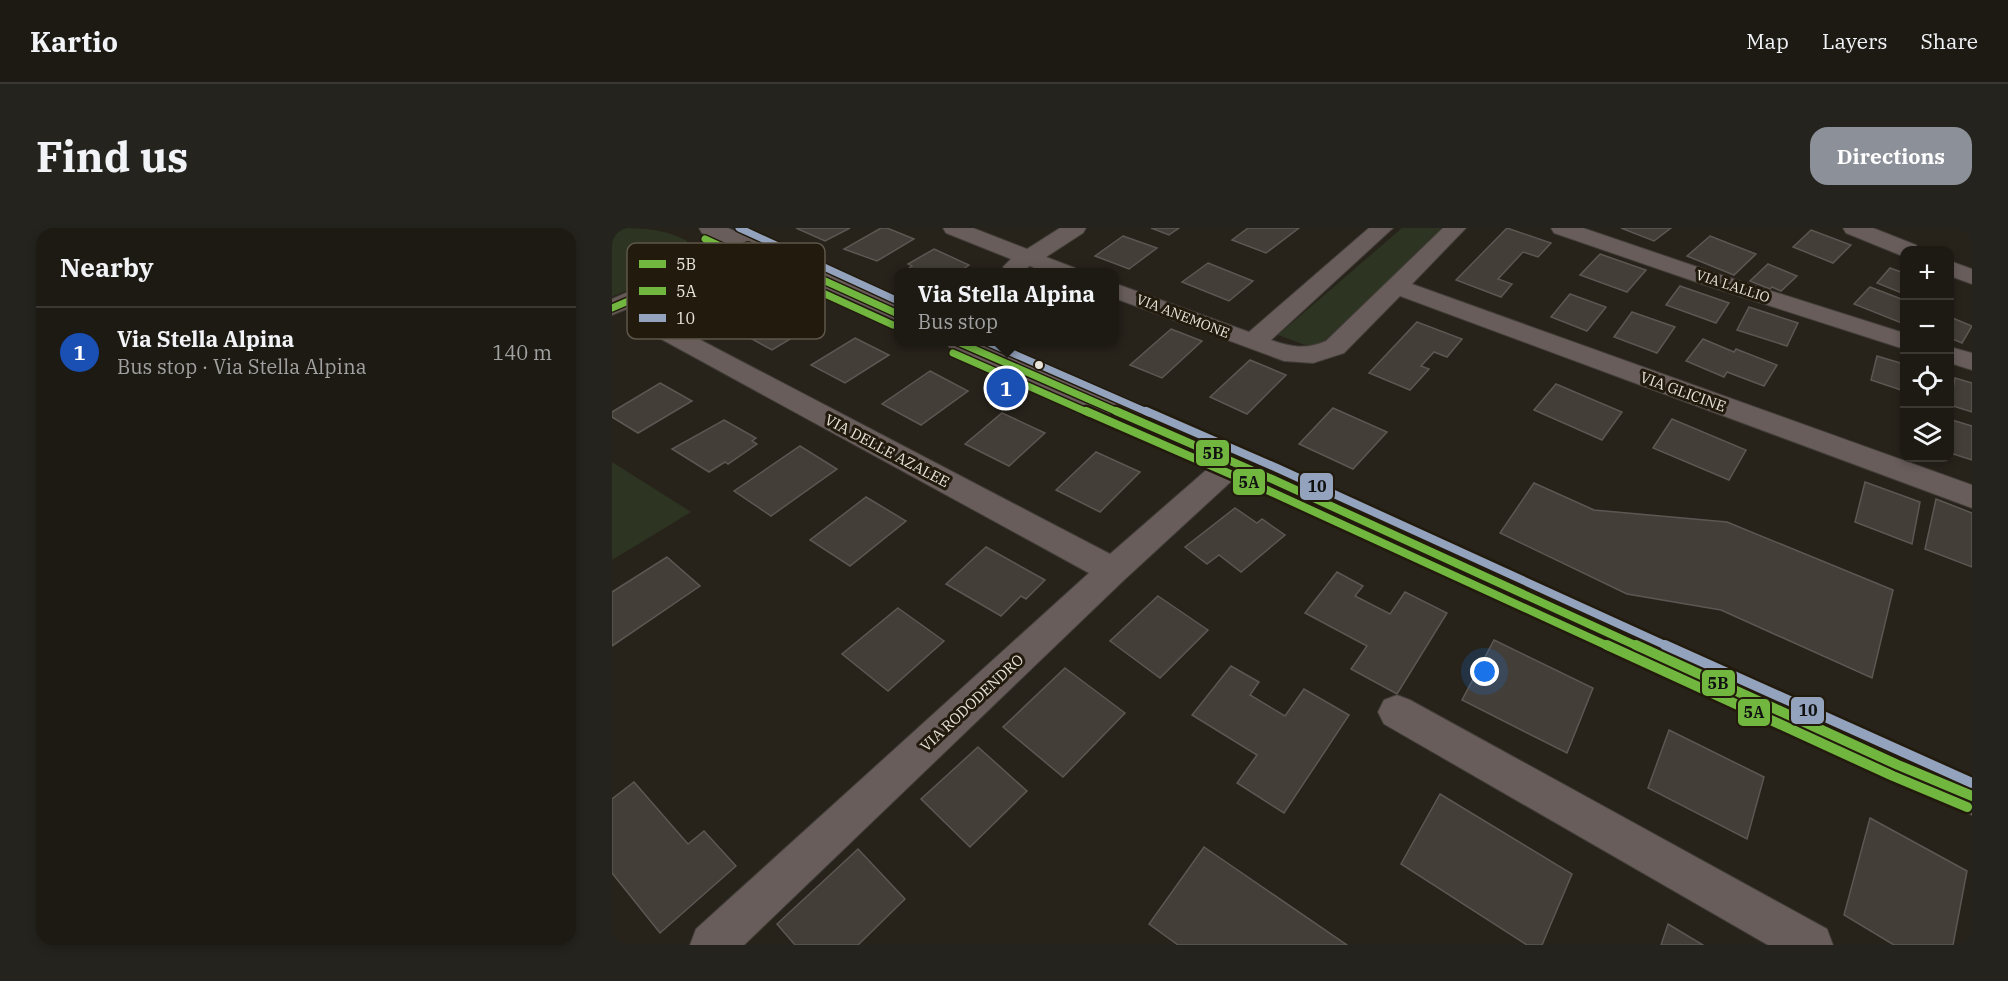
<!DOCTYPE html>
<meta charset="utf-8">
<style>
body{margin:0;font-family:"IBM Plex Serif",serif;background:#25231d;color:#f1f3f6}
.controls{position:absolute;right:18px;top:18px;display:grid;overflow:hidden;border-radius:12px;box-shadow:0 3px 9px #0003}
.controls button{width:54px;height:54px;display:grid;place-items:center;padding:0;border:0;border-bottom:2px solid #3b3834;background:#1d1a14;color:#f1f3f6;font:30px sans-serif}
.you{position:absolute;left:873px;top:444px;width:21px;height:21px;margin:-15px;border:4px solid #fff;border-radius:50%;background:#1a73e8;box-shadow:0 0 0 9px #1a73e833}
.badge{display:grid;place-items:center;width:39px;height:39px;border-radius:50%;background:#8c9099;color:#fff;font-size:20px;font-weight:700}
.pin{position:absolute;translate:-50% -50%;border:3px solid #fff;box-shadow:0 2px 6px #0006}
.popup{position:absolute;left:282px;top:40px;width:225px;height:78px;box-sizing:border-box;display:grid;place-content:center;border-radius:12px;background:#1d1a14;filter:drop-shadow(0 2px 4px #0005);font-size:20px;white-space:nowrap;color:#a0a1a0}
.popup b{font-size:22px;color:#f1f3f6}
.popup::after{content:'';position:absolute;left:50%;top:100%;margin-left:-12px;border:12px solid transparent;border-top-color:#1d1a14}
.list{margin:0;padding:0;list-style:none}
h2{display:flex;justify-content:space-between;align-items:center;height:78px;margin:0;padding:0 24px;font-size:26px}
h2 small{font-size:20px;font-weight:400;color:#a0a1a0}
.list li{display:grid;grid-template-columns:39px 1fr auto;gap:18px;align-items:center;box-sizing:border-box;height:90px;padding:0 24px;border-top:2px solid #3b3834}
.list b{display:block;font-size:22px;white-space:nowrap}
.list p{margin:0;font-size:20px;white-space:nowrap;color:#a0a1a0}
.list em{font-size:20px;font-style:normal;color:#a0a1a0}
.icon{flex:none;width:33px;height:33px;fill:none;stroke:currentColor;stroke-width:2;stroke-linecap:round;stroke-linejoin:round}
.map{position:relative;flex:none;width:1360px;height:717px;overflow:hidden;border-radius:18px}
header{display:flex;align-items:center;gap:36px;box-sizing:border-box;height:84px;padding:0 30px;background:#1d1a14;border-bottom:2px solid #3b3834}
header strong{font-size:28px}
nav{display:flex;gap:33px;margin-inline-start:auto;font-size:21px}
.intro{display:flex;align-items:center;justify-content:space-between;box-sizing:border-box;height:144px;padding:0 36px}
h1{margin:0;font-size:42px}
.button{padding:15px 27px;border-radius:18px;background:#8c9099;color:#fff;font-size:21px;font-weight:700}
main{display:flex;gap:36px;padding:0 36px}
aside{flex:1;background:#1d1a14;border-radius:18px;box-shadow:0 3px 9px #0003}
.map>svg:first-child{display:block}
.green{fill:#2d3522}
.building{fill:#433e38;stroke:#5d5753;stroke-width:1.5}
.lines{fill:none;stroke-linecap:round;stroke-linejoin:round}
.minor-casing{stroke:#413d37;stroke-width:2}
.highway-casing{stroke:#413d37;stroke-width:2}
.minor{fill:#685d5b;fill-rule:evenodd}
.highway{fill:#655a55;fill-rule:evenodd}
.bus-1-far2-casing{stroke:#221a0c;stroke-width:10}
.bus-1-far1-casing{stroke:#221a0c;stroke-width:13}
.bus-1-casing{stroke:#221a0c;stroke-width:15}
.bus-2-far2-casing{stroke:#221a0c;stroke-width:10}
.bus-2-far1-casing{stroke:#221a0c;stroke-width:13}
.bus-2-casing{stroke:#221a0c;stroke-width:15}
.bus-3-far2-casing{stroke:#221a0c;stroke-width:10}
.bus-3-far1-casing{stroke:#221a0c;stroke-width:13}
.bus-3-casing{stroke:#221a0c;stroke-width:15}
.bus-1-far2{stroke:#71b73f;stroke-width:7}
.bus-1-far1{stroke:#71b73f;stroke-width:8}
.bus-1{stroke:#71b73f;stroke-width:10}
.bus-2-far2{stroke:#71b73f;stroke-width:7}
.bus-2-far1{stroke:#71b73f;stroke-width:8}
.bus-2{stroke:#71b73f;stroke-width:10}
.bus-3-far2{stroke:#93a3bd;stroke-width:7}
.bus-3-far1{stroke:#93a3bd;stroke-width:8}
.bus-3{stroke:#93a3bd;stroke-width:10}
.bus-dot{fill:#e9e4da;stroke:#221a0c;stroke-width:2}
.labels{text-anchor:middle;stroke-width:6;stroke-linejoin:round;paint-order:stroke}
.far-street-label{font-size:14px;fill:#e9e4da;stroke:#221a0c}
.street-label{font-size:15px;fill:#e9e4da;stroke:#221a0c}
.key{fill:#221a0c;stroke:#5e574a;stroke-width:1.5}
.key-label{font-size:16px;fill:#e9e4da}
.line-badge{stroke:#221a0c;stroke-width:2}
.pale-badge-label{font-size:16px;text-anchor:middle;font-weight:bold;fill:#111}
</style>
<header>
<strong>Kartio</strong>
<nav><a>Map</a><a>Layers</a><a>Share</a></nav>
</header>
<div class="intro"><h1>Find us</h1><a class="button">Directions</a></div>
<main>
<aside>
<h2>Nearby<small></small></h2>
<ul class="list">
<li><span class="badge" style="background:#1a4fb4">1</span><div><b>Via Stella Alpina</b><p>Bus stop · Via Stella Alpina</p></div><em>140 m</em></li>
</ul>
</aside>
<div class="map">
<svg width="1360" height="717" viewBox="0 0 1360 717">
<rect width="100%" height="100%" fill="#27231b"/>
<g class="green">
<path d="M0 0C26 0 53 0 75 13 78 40 21 59 0 69Z"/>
<path d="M790 0H835L710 115 696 118 666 107Z"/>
<path d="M0 234 79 284 0 332Z"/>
</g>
<g class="building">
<path d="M184 0H238L213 13Z"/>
<path d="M269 0H275L302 11 265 33 232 21Z"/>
<path d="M539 0H567L557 7Z"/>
<path d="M636 0H687L654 25 620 12Z"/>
<path d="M895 0 939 15 926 29 911 24 886 51 900 56 889 69 844 52Z"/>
<path d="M1009 0H1059L1042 13Z"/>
<path d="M1199 2 1239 17 1221 35 1181 19Z"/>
<path d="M511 8 545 20 517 41 483 28Z"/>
<path d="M1098 8 1144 26 1122 47 1075 28Z"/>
<path d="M322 21 357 37 345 45H290L300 38 296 36Z"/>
<path d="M988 26 1034 42 1015 64 968 47Z"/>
<path d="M596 35 641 53 617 73 570 54Z"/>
<path d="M1156 36 1185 48 1169 63 1160 59 1158 61 1138 53Z"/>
<path d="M1278 40 1292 45V66L1265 55Z"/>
<path d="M1068 58 1117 75 1104 95 1054 77Z"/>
<path d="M1258 59 1292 72V96L1242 76Z"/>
<path d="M138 62 205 95 160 122 138 110 150 102 142 98 144 97 126 90 114 96 94 85Z"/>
<path d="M958 66 994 79 975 103 939 89Z"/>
<path d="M1137 79 1186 95 1175 118 1125 102Z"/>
<path d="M1020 84 1063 99 1045 125 1002 109Z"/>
<path d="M1338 89 1360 98 1350 115 1338 110Z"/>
<path d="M805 94 850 111 835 129 822 124 809 138 817 141 798 162 757 145Z"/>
<path d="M559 101 590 113 550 150 518 137Z"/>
<path d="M243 110 277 127 233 155 199 137Z"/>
<path d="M1091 111 1122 124 1124 121 1165 137 1152 158 1115 144 1112 149 1074 133Z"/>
<path d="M1265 128 1292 136V163L1259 152Z"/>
<path d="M638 132 674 147 635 186 598 169Z"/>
<path d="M318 143 356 163 309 197 270 176Z"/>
<path d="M1343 150 1360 155V184L1338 177Z"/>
<path d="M48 155 80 173 26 205 0 189V184Z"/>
<path d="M944 156 1010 184 990 212 922 182Z"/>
<path d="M721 180 775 204 741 241 687 216Z"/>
<path d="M390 185 433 205 397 238 353 216Z"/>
<path d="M1060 191 1134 222 1117 252 1041 220Z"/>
<path d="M112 192 144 210 140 213 145 216 116 236 113 234 97 244 60 221Z"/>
<path d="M1340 192 1360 198V232L1338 225Z"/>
<path d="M188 218 225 241 159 288 122 263Z"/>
<path d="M484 224 528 244 488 284 444 262Z"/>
<path d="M1253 254 1308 274 1300 316 1243 294Z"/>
<path d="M922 255 982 282 1115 294 1281 362 1260 450 1109 382 1015 366 888 305Z"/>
<path d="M254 269 294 293 238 338 198 312Z"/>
<path d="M1324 271 1360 285V339L1313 321Z"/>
<path d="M623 280 645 295 650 291 673 307 629 344 607 327 595 336 573 319Z"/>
<path d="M374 319 433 352 414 371 409 368 389 388 334 356Z"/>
<path d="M55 329 88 358 0 418V364Z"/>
<path d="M725 344 751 358 743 368 778 386 793 364 835 385 785 466 739 441 755 418 693 385Z"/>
<path d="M546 368 596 402 548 450 498 413Z"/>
<path d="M286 380 332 413 276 463 230 426Z"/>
<path d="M882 412 981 460 955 525 850 472Z"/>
<path d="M619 438 647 454 638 467 673 488 692 461 737 487 672 585 625 555 645 527 580 487Z"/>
<path d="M453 440 513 485 451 549 391 499Z"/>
<path d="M1057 502 1152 549 1135 611 1036 560Z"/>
<path d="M366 519 415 563 358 619 309 571Z"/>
<path d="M22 554 76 616 92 603 124 638 48 705 0 645V571Z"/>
<path d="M828 566 960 646 930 717H915L789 636Z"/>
<path d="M1258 590 1355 643 1341 717H1282L1232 687Z"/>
<path d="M592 619 735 717H566L537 696Z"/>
<path d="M246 621 293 671 246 717H183L165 696Z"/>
<path d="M1056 696 1091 717H1049Z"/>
</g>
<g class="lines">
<g class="minor-casing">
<g id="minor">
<path d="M87 0H116L286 77V93L90 5Z"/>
<path d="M331 0H361L415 21 448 0H474L471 5 434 29 463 40 466 45H434L418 38 407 45 394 44 391 39 399 31 334 5Z"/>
<path d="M757 0H781L659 112C679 119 694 122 714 113L831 0H854L800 56 1360 257V280L788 68 732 125 701 135 672 133 502 70V55L637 104Z"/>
<path d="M939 0H971L1109 47 1292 105V121L1093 57 942 5Z"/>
<path d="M1231 0H1261L1304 17 1307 22H1292V28L1288 27 1234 5Z"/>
<path d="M1338 33 1360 41V56L1338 48Z"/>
<path d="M49 94 58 96 498 326 600 237 337 119 333 114H367L670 243 1300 524 1360 549V587L1272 550 625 248 512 352 132 717H78L84 701 477 345 40 106 37 101 40 96Z"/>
<path d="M1338 119 1360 125V142L1338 135Z"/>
<path d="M785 467 798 472 1215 701 1221 717H1156L772 496 766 484 772 472Z"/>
</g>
</g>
<g class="highway-casing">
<path id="highway" d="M136 11 144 13 147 18 144 23 108 42 0 87V71Z"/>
</g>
<use href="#minor" class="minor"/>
<use href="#highway" class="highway"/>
<g class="bus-1-far2-casing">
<g id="bus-1-far2">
<path d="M0 80 100 37 136 18 286 86"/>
<path d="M346 114 508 185"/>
</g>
</g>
<g class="bus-1-far1-casing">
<path id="bus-1-far1" d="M504 183 660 251 1027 419"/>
</g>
<g class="bus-1-casing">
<path id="bus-1" d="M1024 417 1286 537 1360 568"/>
</g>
<g class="bus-2-far2-casing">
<g id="bus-2-far2">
<path d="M93 11 281 97"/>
<path d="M341 125 477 185"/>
</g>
</g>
<g class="bus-2-far1-casing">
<path id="bus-2-far1" d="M474 183 655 262 998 419"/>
</g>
<g class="bus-2-casing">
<path id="bus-2" d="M995 417 1281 548 1355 579"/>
</g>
<g class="bus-3-far2-casing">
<g id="bus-3-far2">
<path d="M127 0 286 73"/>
<path d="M375 114 537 185"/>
</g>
</g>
<g class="bus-3-far1-casing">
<path id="bus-3-far1" d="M534 183 665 240 1057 419"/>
</g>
<g class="bus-3-casing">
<path id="bus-3" d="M1053 417 1360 555"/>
</g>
<use href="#bus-1-far2" class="bus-1-far2"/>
<use href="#bus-1-far1" class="bus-1-far1"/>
<use href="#bus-1" class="bus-1"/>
<use href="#bus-2-far2" class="bus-2-far2"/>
<use href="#bus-2-far1" class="bus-2-far1"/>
<use href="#bus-2" class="bus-2"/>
<use href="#bus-3-far2" class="bus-3-far2"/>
<use href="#bus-3-far1" class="bus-3-far1"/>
<use href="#bus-3" class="bus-3"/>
</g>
<circle class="bus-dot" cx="427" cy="137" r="5"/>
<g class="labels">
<g class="far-street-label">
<text transform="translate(1121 58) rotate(18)" y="5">VIA LALLIO</text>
<text transform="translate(571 88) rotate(21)" y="5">VIA ANEMONE</text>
</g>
<g class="street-label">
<text transform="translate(1071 164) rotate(20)" y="5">VIA GLICINE</text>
<text transform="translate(275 223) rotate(28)" y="5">VIA DELLE AZALEE</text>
<text transform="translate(360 475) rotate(-43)" y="5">VIA RODODENDRO</text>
</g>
</g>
<rect x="15" y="15" width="198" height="96" rx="9" class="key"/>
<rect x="27" y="32" width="27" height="8" fill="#71b73f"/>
<rect x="27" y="59" width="27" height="8" fill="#71b73f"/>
<rect x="27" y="86" width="27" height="8" fill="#93a3bd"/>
<g class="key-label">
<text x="64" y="42">5B</text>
<text x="64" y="69">5A</text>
<text x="64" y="96">10</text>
</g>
<g class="line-badge">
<rect x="583" y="211" width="35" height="28" rx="6" fill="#71b73f"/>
<rect x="620" y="240" width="34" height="28" rx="6" fill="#71b73f"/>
<rect x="687" y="244" width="35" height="29" rx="6" fill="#93a3bd"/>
<rect x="1089" y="441" width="35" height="28" rx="6" fill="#71b73f"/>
<rect x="1178" y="468" width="35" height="29" rx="6" fill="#93a3bd"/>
<rect x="1125" y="470" width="34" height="29" rx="6" fill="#71b73f"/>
</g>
<g class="pale-badge-label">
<text x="601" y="231">5B</text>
<text x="637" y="260">5A</text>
<text x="705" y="264">10</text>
<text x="1106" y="461">5B</text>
<text x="1196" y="488">10</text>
<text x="1142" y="490">5A</text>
</g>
</svg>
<div class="controls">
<button>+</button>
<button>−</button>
<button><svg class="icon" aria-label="locate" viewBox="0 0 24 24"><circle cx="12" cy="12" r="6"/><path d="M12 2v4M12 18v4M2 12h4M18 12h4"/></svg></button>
<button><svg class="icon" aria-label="layers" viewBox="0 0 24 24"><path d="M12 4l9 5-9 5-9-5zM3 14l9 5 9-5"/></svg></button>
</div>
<div class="you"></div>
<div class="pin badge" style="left:394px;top:160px;background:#1a4fb4">1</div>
<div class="popup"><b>Via Stella Alpina</b>Bus stop</div>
</div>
</main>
